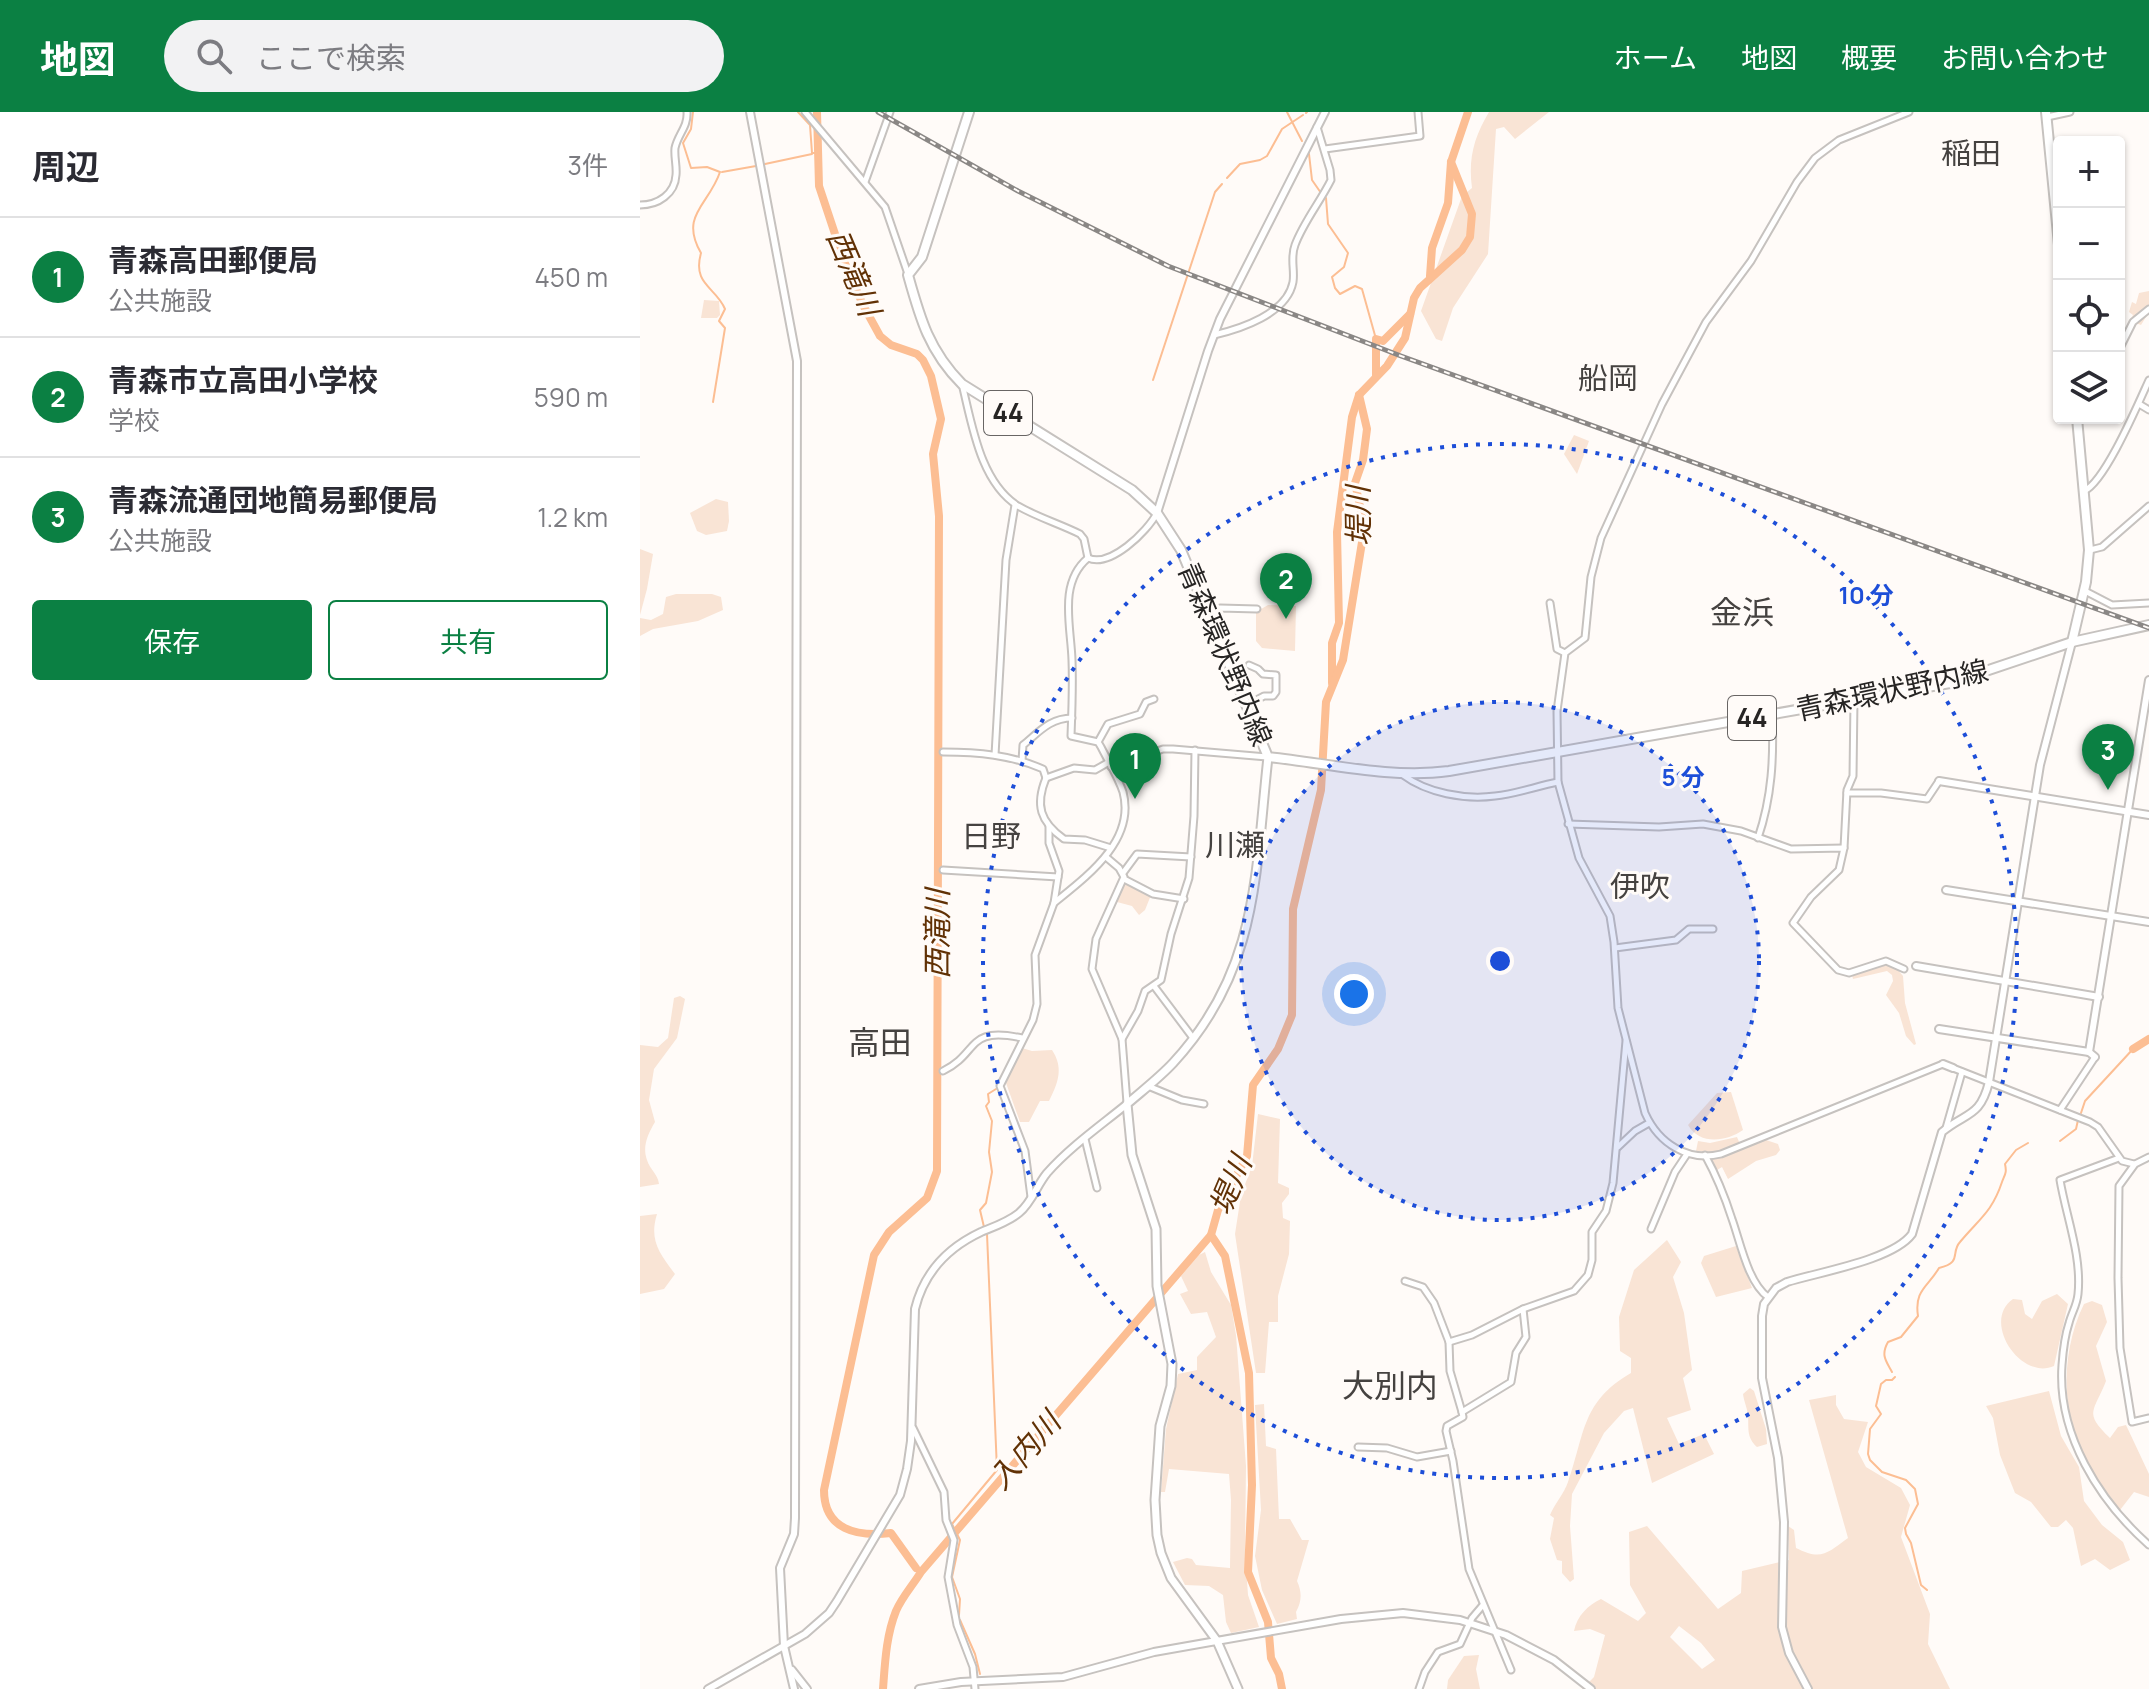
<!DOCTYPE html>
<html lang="ja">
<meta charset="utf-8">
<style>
body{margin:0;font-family:Manrope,"Noto Sans JP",sans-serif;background:#f2f2f3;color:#2b2b33}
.controls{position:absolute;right:24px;top:24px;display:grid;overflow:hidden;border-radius:8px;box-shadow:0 2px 6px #0004}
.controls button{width:72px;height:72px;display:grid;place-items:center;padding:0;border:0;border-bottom:2px solid #e1e1e2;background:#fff;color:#2b2b33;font:40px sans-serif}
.you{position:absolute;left:714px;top:882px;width:28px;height:28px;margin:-20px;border:6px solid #fff;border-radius:50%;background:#1a73e8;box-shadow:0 0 0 12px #1a73e833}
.badge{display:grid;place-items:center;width:52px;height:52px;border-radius:50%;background:#0b8043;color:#fff;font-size:26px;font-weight:700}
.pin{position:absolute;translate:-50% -66px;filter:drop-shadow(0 2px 4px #0008)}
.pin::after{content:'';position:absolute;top:42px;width:28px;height:24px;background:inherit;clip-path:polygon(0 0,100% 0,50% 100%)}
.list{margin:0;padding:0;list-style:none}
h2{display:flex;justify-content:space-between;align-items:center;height:104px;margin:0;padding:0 32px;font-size:34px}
h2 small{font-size:26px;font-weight:400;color:#7c7c81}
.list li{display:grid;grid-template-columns:52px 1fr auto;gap:24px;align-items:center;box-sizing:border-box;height:120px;padding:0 32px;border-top:2px solid #e1e1e2}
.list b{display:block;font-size:30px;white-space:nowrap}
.list p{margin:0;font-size:26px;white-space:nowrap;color:#7c7c81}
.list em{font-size:26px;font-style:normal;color:#7c7c81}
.actions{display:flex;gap:16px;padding:24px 32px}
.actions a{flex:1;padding:18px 0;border:2px solid #0b8043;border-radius:8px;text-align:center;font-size:28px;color:#0b8043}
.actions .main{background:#0b8043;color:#fff}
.icon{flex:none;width:44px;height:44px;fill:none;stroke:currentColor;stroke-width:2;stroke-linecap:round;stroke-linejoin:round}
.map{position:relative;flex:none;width:1509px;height:1577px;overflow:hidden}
header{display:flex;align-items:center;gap:48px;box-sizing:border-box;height:112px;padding:0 40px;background:#0b8043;color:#fff}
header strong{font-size:38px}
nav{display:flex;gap:44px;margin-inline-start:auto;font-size:28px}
.search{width:560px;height:72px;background:#f2f2f3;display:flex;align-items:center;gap:20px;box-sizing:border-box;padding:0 28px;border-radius:44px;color:#7c7c81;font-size:30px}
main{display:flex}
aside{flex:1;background:#fff}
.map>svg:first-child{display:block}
.green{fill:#f9e4d5;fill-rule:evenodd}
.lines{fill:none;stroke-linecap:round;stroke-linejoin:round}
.stream{stroke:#fcbe93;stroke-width:2}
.river{stroke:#fcbe93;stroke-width:8}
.minor-casing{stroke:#c6c2bf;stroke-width:9}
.tertiary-casing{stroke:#c6c2bf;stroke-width:10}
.secondary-casing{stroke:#c6c2bf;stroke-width:11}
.primary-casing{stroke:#c6c2bf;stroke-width:12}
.minor{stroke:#fff;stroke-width:5}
.tertiary{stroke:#fff;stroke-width:6}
.secondary{stroke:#fff;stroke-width:7}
.primary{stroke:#fff;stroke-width:8}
.rail-casing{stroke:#8a8785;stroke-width:5}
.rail{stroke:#fffbf8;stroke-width:2;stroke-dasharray:6;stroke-linecap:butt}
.ring{fill:none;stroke:#1d4ed8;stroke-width:4;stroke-dasharray:4 8}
.labels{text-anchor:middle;stroke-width:6;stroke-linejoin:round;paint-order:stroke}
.shield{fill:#fffbf8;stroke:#686564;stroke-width:2}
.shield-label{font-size:26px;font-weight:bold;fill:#272524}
.street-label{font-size:28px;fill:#272524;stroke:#fffbf8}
.neighbourhood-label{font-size:30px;fill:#454240;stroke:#fffbf8}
.water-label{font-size:30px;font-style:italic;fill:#613105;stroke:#fffbf8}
.quarter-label{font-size:32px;fill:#454240;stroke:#fffbf8}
.centre{fill:#1d4ed8;stroke:#fffbf8;stroke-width:4}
.ring-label{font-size:24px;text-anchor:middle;font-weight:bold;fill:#1d4ed8;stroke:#fffbf8;stroke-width:6;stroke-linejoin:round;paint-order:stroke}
</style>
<header>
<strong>地図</strong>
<div class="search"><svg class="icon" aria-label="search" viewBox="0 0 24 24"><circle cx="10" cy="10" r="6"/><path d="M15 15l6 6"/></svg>ここで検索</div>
<nav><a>ホーム</a><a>地図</a><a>概要</a><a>お問い合わせ</a></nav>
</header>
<main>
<aside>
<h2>周辺<small>3件</small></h2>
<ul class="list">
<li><span class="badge">1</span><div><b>青森高田郵便局</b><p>公共施設</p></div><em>450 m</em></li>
<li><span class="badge">2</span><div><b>青森市立高田小学校</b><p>学校</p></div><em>590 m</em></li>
<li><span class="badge">3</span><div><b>青森流通団地簡易郵便局</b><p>公共施設</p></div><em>1.2 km</em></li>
</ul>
<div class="actions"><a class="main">保存</a><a>共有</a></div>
</aside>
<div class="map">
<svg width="1509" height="1577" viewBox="0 0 1509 1577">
<rect width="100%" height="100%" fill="#fffbf8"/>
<g class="green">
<path d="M849 0H909L875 27 864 15 856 17 848 142 813 196 802 229 796 227 781 199 822 84 832 76C828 47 834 25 849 0Z"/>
<path d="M1509 179V200L1501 213 1490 209 1493 203 1489 200 1492 190 1496 192 1499 181Z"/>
<path d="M64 188 79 189 80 203 77 206H61Z"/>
<path d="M934 323 949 329 937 362 924 342Z"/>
<path d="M76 387 88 390 89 409 87 419 66 423 57 419 50 401Z"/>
<path d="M0 437 13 442 7 477 0 503Z"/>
<path d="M36 482H72L81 485 83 498 58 509 13 517 0 524V506L11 508 23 502 26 485Z"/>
<path d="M628 493 656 494 655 539 622 536 616 529V500Z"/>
<path d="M485 770 511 783 505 798 499 803 492 794 477 790Z"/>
<path d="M1247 853 1257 857 1263 864 1265 891 1276 932 1274 933 1266 924 1259 901 1246 883 1253 869 1252 863 1247 859 1213 867 1212 863Z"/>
<path d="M40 884 45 887 37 926 14 957 9 988 15 1010C8 1022 2 1034 7 1048 10 1058 18 1062 19 1072L0 1075V933L18 935 28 926 34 886Z"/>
<path d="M382 936 392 939 412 938C424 956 418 971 409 989H400L389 1010H380L366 971Z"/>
<path d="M1091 980 1103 1018C1086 1030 1059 1033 1048 1013L1077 981Z"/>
<path d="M618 1002 640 1007 638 1071 649 1076V1082L642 1091 643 1106 650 1109 649 1142 638 1184V1210H629L625 1261H616L595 1122 601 1083 612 1054Z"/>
<path d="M1097 1025 1102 1037 1123 1027 1138 1032 1140 1038 1136 1043 1116 1049 1088 1067 1082 1055 1077 1058 1069 1040 1056 1039 1058 1029 1070 1031Z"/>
<path d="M17 1102C9 1128 19 1141 35 1162L24 1177 0 1182V1104Z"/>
<path d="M1027 1128 1041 1150 1033 1165 1044 1201 1052 1258 1043 1266 1051 1298 1027 1306 1039 1332 1064 1322 1074 1342 1012 1371 993 1296 984 1299 964 1321 932 1382 930 1414 934 1467 930 1470 922 1461V1449L917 1448 910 1427 914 1406 910 1403C915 1391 924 1382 928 1370 945 1322 941 1290 991 1261V1246L980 1239 979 1205 994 1158Z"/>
<path d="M1096 1134 1112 1176 1076 1185 1061 1151 1064 1144Z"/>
<path d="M565 1140 571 1160 591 1193 596 1223 606 1354 605 1441 608 1483 619 1515 591 1521 586 1510 583 1483 569 1474 545 1473 533 1450 547 1446 552 1447 556 1453 590 1456 591 1388 589 1362 529 1357 525 1380H521L526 1317 538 1262 557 1258V1245L576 1225 567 1200 551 1202 540 1182 548 1179 541 1164 559 1143Z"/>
<path d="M1417 1182 1428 1192 1414 1254C1380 1269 1341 1209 1373 1187L1382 1188 1385 1202 1392 1207 1402 1189Z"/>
<path d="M1452 1189 1462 1193 1467 1210 1456 1234 1466 1269C1454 1300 1443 1300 1470 1326L1478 1315 1486 1313 1509 1362V1385L1494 1380 1480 1398C1472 1386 1462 1375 1454 1363 1421 1314 1418 1245 1444 1192Z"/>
<path d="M1110 1276 1114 1279 1126 1317 1127 1332 1117 1335C1106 1325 1109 1316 1108 1303 1107 1295 1104 1290 1103 1282Z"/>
<path d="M1409 1279 1421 1324 1439 1355 1444 1389 1462 1413 1483 1430 1490 1448 1470 1458 1455 1447 1441 1454 1433 1416 1426 1408 1418 1415H1411L1391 1390 1375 1381 1360 1343 1353 1306 1346 1294Z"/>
<path d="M1196 1283V1293L1204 1307 1228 1310 1218 1340 1226 1355 1261 1376 1270 1393 1261 1425 1290 1502 1288 1532 1310 1577H942L954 1565 965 1523 950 1517 934 1519C937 1504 948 1493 961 1487L998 1509 1006 1501 990 1473 989 1420 1007 1414 1078 1497 1101 1481 1102 1459 1149 1448 1148 1414 1154 1418 1156 1436C1182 1449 1187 1441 1208 1426L1169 1288ZM1039 1514 1061 1531 1075 1548 1062 1557 1030 1525Z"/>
<path d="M624 1292 626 1334 636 1337 639 1407H650L662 1428H669L657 1469C662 1480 662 1489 656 1500L657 1507 637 1512 622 1478 615 1444 621 1398 615 1293Z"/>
<path d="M839 1543 836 1557 840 1577H807L808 1568 824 1544Z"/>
</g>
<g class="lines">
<g class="stream">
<path d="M53 0 51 17 43 31 51 56 67 55 80 60C69 93 39 103 61 141 52 173 76 175 85 197L79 209 85 216 73 290"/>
<path d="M158 0 170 13 172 41H177"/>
<path d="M647 0 662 29"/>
<path d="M666 1 667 0"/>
<path d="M669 42 672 68 681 81"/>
<path d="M125 52 172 42"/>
<path d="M82 60 116 54"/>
<path d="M587 66 600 52 620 48 627 44 642 17 663 3"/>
<path d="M686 86 688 112 708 141 704 155 692 165 695 176 700 182 715 174 722 177 736 227"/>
<path d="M513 268 575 80 582 72"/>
<path d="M1441 1001 1445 989 1493 937"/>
<path d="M1420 1029 1436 1017 1438 1008"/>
<path d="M344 1115 340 1098 346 1091 352 1060 349 1040 352 1009 346 994 349 990 348 982 356 977"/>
<path d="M1252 1260C1247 1250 1240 1244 1248 1230L1261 1225 1278 1204C1274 1178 1288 1175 1299 1156 1323 1150 1310 1141 1320 1130 1340 1106 1352 1100 1362 1070 1365 1062 1367 1061 1365 1052L1376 1038 1388 1031"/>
<path d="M1255 1265 1252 1268H1246L1241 1272 1236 1294 1241 1302 1230 1317 1228 1342 1230 1348 1242 1360 1266 1368 1275 1377 1278 1392 1265 1416 1266 1422 1271 1431 1281 1473 1287 1478"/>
<path d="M319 1503 320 1487 312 1465 320 1428 312 1412 357 1358 347 1122"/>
<path d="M320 1508 335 1542 340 1562"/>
</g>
<g class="river">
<path d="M177 0 179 74 204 149 223 193 240 224 251 233 277 242 283 248 291 264 301 307 293 342 299 404 297 1059 287 1086 249 1120 234 1143 184 1378C184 1418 217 1425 251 1421L276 1456"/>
<path d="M790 164 792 136 808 91 811 50 828 0"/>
<path d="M736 264V227L743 229 770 202"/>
<path d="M692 571V531L699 511 697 420 712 305 719 283 747 254 765 226 774 186 780 176 822 138 830 125 832 102 811 50"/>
<path d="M1493 937 1509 927"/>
<path d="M243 1577C245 1551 246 1524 256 1499 262 1485 273 1473 281 1460L571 1123"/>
<path d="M642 1577 639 1562 631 1546 628 1510 608 1460 612 1373 609 1261 585 1144 571 1123 578 1098 607 1044 613 973 638 937 652 903 653 797 681 678 686 590 703 548 723 424V408L715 371 723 348 727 317 719 283"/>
</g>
<g class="minor-casing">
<g id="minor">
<path d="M165 0 245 95 268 162"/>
<path d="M1269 0 1199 28 1175 46 1157 70 1111 149 1066 210 1022 292 961 426 951 465 945 526 925 541 917 599 918 670 939 746 970 804 974 830 978 896 1005 1001C1019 1032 1048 1050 1081 1042L1303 952"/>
<path d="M1407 5 1430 0"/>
<path d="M685 37 780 24 778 0"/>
<path d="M225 70 250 0"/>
<path d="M0 93C18 93 35 82 36 63 37 54 34 45 35 36 38 22 48 15 47 0"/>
<path d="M574 223C600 217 647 202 653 170 655 158 650 146 655 133 663 111 680 90 691 68L690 58 677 15"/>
<path d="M1479 238 1493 210 1509 197"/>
<path d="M322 272C332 312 340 370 378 394 397 405 420 412 440 422L444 427 448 446"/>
<path d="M1499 292 1509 298"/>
<path d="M1444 379C1465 370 1498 292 1509 268"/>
<path d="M1450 438 1462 435 1509 394"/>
<path d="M448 446C470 456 507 420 517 401"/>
<path d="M1445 479 1472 493 1509 491"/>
<path d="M910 491 917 537 925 541"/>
<path d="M571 507 580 496 617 497"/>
<path d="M607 593 624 584H633L636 580V563L623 562 618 557 609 553"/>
<path d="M458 630 468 612 500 602 506 590 514 587"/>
<path d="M303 640C338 640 371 643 403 657L406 666"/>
<path d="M355 643 366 448 375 393"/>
<path d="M382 649 383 633C399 620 410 606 432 606"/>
<path d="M471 655 523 637H533L627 645"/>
<path d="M763 663C787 681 825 688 855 684 876 682 897 674 918 670"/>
<path d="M406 666C395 693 400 710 424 727L445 728 471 736"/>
<path d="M406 666 434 656 455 658 469 650"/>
<path d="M1207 681H1241L1287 687 1299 669"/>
<path d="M928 712 1019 715 1063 712 1101 719 1151 737 1204 736 1199 758 1171 785 1153 811 1198 858 1209 861 1246 849 1264 857"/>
<path d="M1118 726C1132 685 1134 645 1132 602"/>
<path d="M1204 736 1207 678 1213 664 1214 588"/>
<path d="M466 745 479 756 484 765 456 827 452 857 482 927 487 991"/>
<path d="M303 758 418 765"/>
<path d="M483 761 497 742 551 745"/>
<path d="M484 767 513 782 544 787"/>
<path d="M414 791C446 765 496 729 483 680 478 665 468 649 461 635L458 630 431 624C432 598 433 573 432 548 431 514 418 471 448 446"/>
<path d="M975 836 1036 828 1049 817H1073"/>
<path d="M514 874 553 926"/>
<path d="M482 927 498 899 505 879 521 868 531 822 549 766 554 704 555 638"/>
<path d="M1313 956 1450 1010 1458 1015 1482 1049 1494 1052"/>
<path d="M303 959C340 941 325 914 382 926"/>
<path d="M508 974 542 988 564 992"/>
<path d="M1420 998 1455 945"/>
<path d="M1306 1016 1322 960"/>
<path d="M445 1027 457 1076"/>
<path d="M978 1035 995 1019 1009 1011"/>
<path d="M1065 1043C1076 1063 1085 1085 1092 1107 1100 1129 1108 1171 1128 1185"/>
<path d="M1509 1045 1495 1052 1479 1074 1478 1166 1480 1236 1492 1310 1509 1306"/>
<path d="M1479 1046 1420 1068C1426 1104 1442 1144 1438 1182 1437 1193 1432 1200 1429 1211 1425 1223 1423 1239 1422 1253 1417 1322 1459 1389 1509 1433"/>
<path d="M391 1085 385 1039 360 974 393 908 397 892 395 843 414 791 419 759 409 731V714"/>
<path d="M1011 1117 1035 1060 1047 1042"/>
<path d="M765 1169 783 1175 794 1191 809 1230 810 1259 822 1300"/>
<path d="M809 1230 832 1223 883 1197 934 1179 948 1163 952 1148V1120L966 1099 973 1071 986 929"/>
<path d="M273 1316 304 1380 306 1408 314 1428 308 1465 317 1513 333 1555 335 1577"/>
<path d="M718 1335 747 1336 777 1345 811 1339"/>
<path d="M871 1558 829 1457 813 1349 806 1319 807 1314 823 1305 822 1300 871 1270 876 1241 886 1225 883 1197"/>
<path d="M779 1577 785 1560 798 1540 820 1532 832 1506 843 1493"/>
</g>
</g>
<g class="tertiary-casing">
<g id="tertiary">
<path d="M110 0 157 249 155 1406 154 1422 140 1456 144 1534 154 1577"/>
<path d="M517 401 568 239 580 207 685 0"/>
<path d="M1299 669 1509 703"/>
<path d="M1306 778 1509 810"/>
<path d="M1276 854 1459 885"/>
<path d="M1299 917 1449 940"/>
<path d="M1455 945 1449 940 1509 568"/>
<path d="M1303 952 1313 956"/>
<path d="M152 1558 167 1577"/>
<path d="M68 1577 165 1522 189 1501 197 1489 260 1383 267 1357 271 1329 275 1197C284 1160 307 1136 341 1120 353 1115 368 1110 379 1101 392 1090 397 1073 407 1061 430 1035 460 1014 487 992"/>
<path d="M279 1577 321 1570 423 1565 514 1540 701 1507 763 1501 820 1508 866 1523 914 1548 951 1577"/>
<path d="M1168 1577 1149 1541 1142 1515 1144 1410 1138 1346 1122 1266V1204L1124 1192 1136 1176 1147 1170C1179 1160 1253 1148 1272 1122L1302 1020C1326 1000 1340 1006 1349 970L1400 653 1432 530"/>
</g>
</g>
<g class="secondary-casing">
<path id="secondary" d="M598 1577 577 1529 531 1466 521 1441 517 1423 515 1388 520 1314 531 1274 532 1252 517 1174 516 1117 492 1043 487 992C502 979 519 966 533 951 619 858 615 762 628 645"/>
</g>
<g class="primary-casing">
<g id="primary">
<path d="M329 0 282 145 268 163C280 206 289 239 322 272L492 378 517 401 541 438 628 645C687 651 750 667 809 659L1310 571 1432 530 1509 513"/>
<path d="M1406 0 1419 133"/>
<path d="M1432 530 1446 470 1449 438 1437 306"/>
</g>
</g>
<use href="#minor" class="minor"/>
<use href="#tertiary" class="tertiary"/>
<use href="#secondary" class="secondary"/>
<use href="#primary" class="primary"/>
<g class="rail-casing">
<path id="rail" d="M238 0 378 79 528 154 761 244 1509 516"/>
</g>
<use href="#rail" class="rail"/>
</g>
<circle cx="860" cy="849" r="259" fill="#1d4ed8" fill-opacity=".12"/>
<g class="ring">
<circle cx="860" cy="849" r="259"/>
<circle cx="860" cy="849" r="517"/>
</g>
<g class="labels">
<g class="shield">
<rect x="344" y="279" width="48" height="44" rx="6"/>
<rect x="1088" y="584" width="48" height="44" rx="6"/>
</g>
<g class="shield-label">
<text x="368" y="310">44</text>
<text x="1112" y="615">44</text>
</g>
<g class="street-label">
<text transform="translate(585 542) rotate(67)" y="10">青森環状野内線</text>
<text transform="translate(1252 578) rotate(-12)" y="10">青森環状野内線</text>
</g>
<g class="neighbourhood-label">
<text x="1331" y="52">稲田</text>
<text x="968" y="277">船岡</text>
<text x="351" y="735">日野</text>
<text x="595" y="744">川瀬</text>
<text x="1000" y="785">伊吹</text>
</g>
<g class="water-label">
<text transform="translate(213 161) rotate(67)" y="10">西滝川</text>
<text transform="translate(719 404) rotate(-91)" y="10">堤川</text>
<text transform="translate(298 822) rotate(-90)" y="10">西滝川</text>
<text transform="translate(591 1073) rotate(-67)" y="10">堤川</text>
<text transform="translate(385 1339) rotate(-49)" y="10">入内川</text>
</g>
<g class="quarter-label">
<text x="1102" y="512">金浜</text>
<text x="240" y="942">高田</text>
<text x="750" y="1285">大別内</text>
</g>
</g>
<circle cx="860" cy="849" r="12" class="centre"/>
<g class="ring-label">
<text x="1226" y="492">10 分</text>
<text x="1043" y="674">5 分</text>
</g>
</svg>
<div class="controls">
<button>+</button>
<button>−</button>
<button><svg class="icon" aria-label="locate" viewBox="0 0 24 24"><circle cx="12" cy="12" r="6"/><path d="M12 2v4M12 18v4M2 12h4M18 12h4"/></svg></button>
<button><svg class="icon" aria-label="layers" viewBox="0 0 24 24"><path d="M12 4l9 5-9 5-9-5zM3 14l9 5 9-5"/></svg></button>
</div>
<div class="you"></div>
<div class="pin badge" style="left:495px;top:687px">1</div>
<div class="pin badge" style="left:646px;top:507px">2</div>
<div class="pin badge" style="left:1468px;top:678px">3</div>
</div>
</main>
